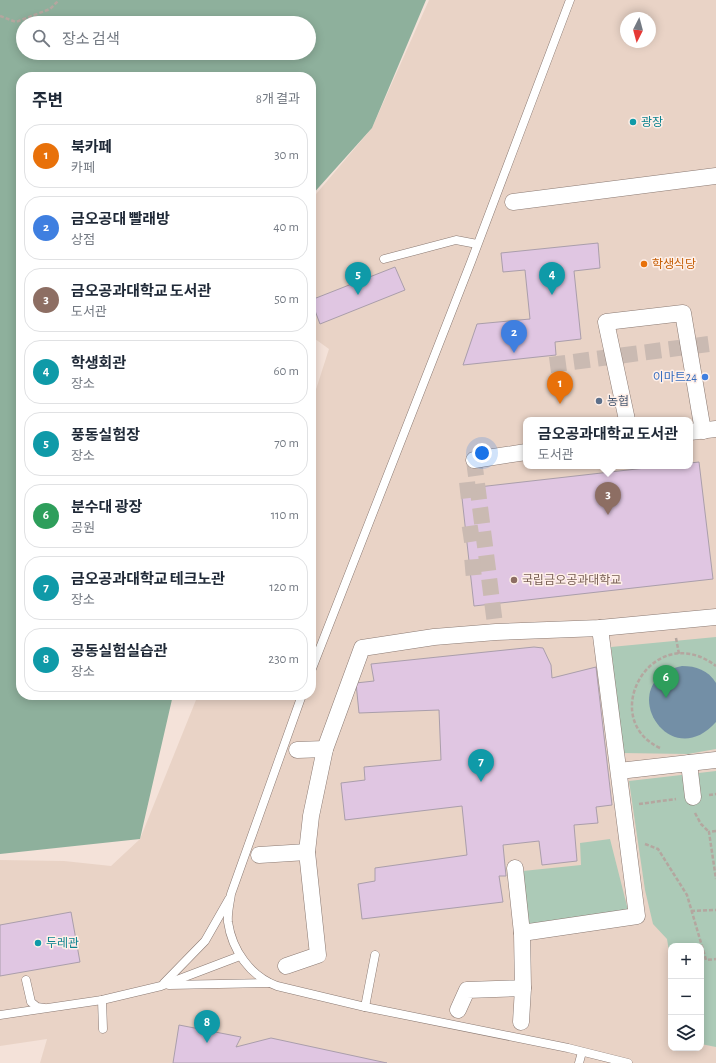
<!DOCTYPE html>
<html lang="ko">
<meta charset="utf-8">
<style>
body{margin:0;font-family:"Alegreya Sans","Noto Sans KR",sans-serif;background:#f2f2f3;color:#1f2937}
.controls{position:absolute;right:12px;bottom:12px;display:grid;overflow:hidden;border-radius:8px;box-shadow:0 2px 10px #0003}
.controls button{width:36px;height:36px;display:grid;place-items:center;padding:0;border:0;border-bottom:1px solid #e0e1e3;background:#fff;color:#1f2937;font:20px sans-serif}
.compass{position:absolute;left:620px;top:12px;width:36px;height:36px;border-radius:50%;background:#fff;box-shadow:0 2px 10px #0003;rotate:186deg}
.you{position:absolute;left:482px;top:453px;width:14px;height:14px;margin:-10px;border:3px solid #fff;border-radius:50%;background:#1a73e8;box-shadow:0 0 0 6px #1a73e833}
.badge{display:grid;place-items:center;width:26px;height:26px;border-radius:50%;background:#111827;color:#fff;font-size:13px;font-weight:700}
.pin{position:absolute;translate:-50% -33px;filter:drop-shadow(0 1px 2px #0008)}
.pin::after{content:'';position:absolute;top:21px;width:14px;height:12px;background:inherit;clip-path:polygon(0 0,100% 0,50% 100%)}
.popup{position:absolute;left:523px;top:417px;width:170px;height:52px;box-sizing:border-box;display:grid;place-content:center;border-radius:8px;background:#fff;filter:drop-shadow(0 1px 3px #0005);font-size:13px;white-space:nowrap;color:#747a83}
.popup b{font-size:15px;color:#1f2937}
.popup::after{content:'';position:absolute;left:50%;top:100%;margin-left:-8px;border:8px solid transparent;border-top-color:#fff}
.list{margin:0;padding:0;list-style:none}
h2{display:flex;justify-content:space-between;align-items:center;height:52px;margin:0;padding:0 16px;font-size:17px}
h2 small{font-size:13px;font-weight:400;color:#747a83}
.list li{display:grid;grid-template-columns:26px 1fr auto;gap:12px;align-items:center;box-sizing:border-box;height:64px;margin:0 8px 8px;padding:0 8px;border:1px solid #e0e1e3;border-radius:16px}
.list b{display:block;font-size:15px;white-space:nowrap}
.list p{margin:0;font-size:13px;white-space:nowrap;color:#747a83}
.list em{font-size:13px;font-style:normal;color:#747a83}
.icon{flex:none;width:22px;height:22px;fill:none;stroke:currentColor;stroke-width:2;stroke-linecap:round;stroke-linejoin:round}
.map{position:relative;flex:none;width:716px;height:1063px;overflow:hidden}
.search{position:absolute;background:#fff;box-shadow:0 2px 10px #0003;left:16px;top:16px;width:300px;height:44px;display:flex;align-items:center;gap:10px;box-sizing:border-box;padding:0 14px;border-radius:22px;color:#747a83;font-size:15px}
.panel{position:absolute;background:#fff;box-shadow:0 2px 10px #0003;left:16px;top:72px;width:300px;height:628px;border-radius:16px}
.map>svg:first-child{display:block}
.education{fill:#e9d3c6;fill-rule:evenodd}
.green{fill:#accab7}
.forest{fill:#8eb09c;fill-rule:evenodd}
.water{fill:#738fa6}
.building{fill:#e0c6e2;stroke:#aa9eab}
.lines{fill:none;stroke-linecap:round;stroke-linejoin:round}
.street-tunnel{stroke:#cabab2;stroke-width:16;stroke-dasharray:16 8;stroke-linecap:butt}
.lane-casing{stroke:#8b7a73;stroke-width:9}
.street-casing{stroke:#8b7a73;stroke-width:17}
.path{stroke:#b4a69f;stroke-width:2.5;stroke-dasharray:4 2;stroke-linecap:butt}
.lane{stroke:#fff;stroke-width:8}
.street{stroke:#fff;stroke-width:16}
.culture-dot{fill:#0f9aa8;stroke:#fff0e9;stroke-width:1.5}
.food-dot{fill:#e8710a;stroke:#fff0e9;stroke-width:1.5}
.shop-dot{fill:#3f7fe0;stroke:#fff0e9;stroke-width:1.5}
.service-dot{fill:#5c6f8a;stroke:#fff0e9;stroke-width:1.5}
.education-dot{fill:#8d6e63;stroke:#fff0e9;stroke-width:1.5}
.labels{text-anchor:middle;stroke-width:3;stroke-linejoin:round;paint-order:stroke}
.culture-label{font-size:12px;fill:#0d838f;stroke:#fff0e9;text-anchor:start}
.food-label{font-size:12px;fill:#c56008;stroke:#fff0e9;text-anchor:start}
.shop-label{font-size:12px;fill:#366cbe;stroke:#fff0e9;text-anchor:end}
.service-label{font-size:12px;fill:#4e5e75;stroke:#fff0e9;text-anchor:start}
.education-label{font-size:12px;fill:#785e54;stroke:#fff0e9;text-anchor:start}
</style>
<div class="map">
<svg width="716" height="1063" viewBox="0 0 716 1063">
<rect width="100%" height="100%" fill="#f4e2d9"/>
<path class="education" d="M429 0H716V1063H40L47 1039 0 1046V860L64 861 111 866 140 839 198 695H311V405L329 349 311 336V200L372 128ZM626 18H650V42H626ZM526 420H690V466H526ZM671 946H701V1048H671Z"/>
<g class="green">
<path d="M716 637V749L688 754 621 753 611 647Z"/>
<path d="M716 771V1047L701 1044V946H671V963L667 939 653 924 645 890 629 781Z"/>
<path d="M610 839 629 914 527 928 523 871 581 865 580 843Z"/>
</g>
<path class="forest" d="M0 0H426L372 128 311 196V77H21V695H173L140 839 0 854ZM23 23H309V53H23Z"/>
<path class="water" d="M682 666C696 666 708 670 716 683V722C668 776 612 681 682 666Z"/>
<g class="building">
<path d="M598 243 600 268 574 271 581 339 555 342 556 355 463 365 477 324 530 319 525 270 503 272 501 253Z"/>
<path d="M395 267 405 290 320 324 311 300Z"/>
<path d="M699 462 713 579 474 606 461 489 663 466H690V463Z"/>
<path d="M534 647 543 648 551 665 552 678 596 667 612 805 596 807 598 823 574 825 577 861 542 865 539 841 503 845 506 876H499L503 902 362 919 358 884 375 881V868L467 855 462 806 345 820 341 783 365 780 364 767 441 760 439 710 359 713 356 683 374 681 371 664Z"/>
<path d="M71 912 80 962 0 976V925Z"/>
<path d="M179 1025 241 1037 236 1047 271 1038 387 1063H173Z"/>
</g>
<g class="lines">
<g class="street-tunnel">
<path d="M550 365 716 343"/>
<path d="M474 460 496 632"/>
<path d="M460 491 478 489"/>
<path d="M463 535 483 532"/>
<path d="M465 568 488 566"/>
</g>
<g class="lane-casing">
<g id="lane">
<path d="M384 259 456 240 477 244"/>
<path d="M311 671 471 262 570 0"/>
<path d="M302 695 231 894C230 902 227 913 228 922 232 950 250 976 277 986L365 1007 568 1048 628 1063"/>
<path d="M26 980 31 1002 37 1007 44 1008"/>
<path d="M164 983 205 941 229 899"/>
<path d="M169 985 269 983"/>
<path d="M102 1000 103 1029"/>
<path d="M365 1007 375 955"/>
<path d="M0 1015 102 1000 161 986 240 956"/>
<path d="M579 1063 582 1052"/>
</g>
</g>
<g class="street-casing">
<g id="street">
<path d="M513 202 716 176"/>
<path d="M627 420 606 322 683 313 703 431"/>
<path d="M690 432 716 429"/>
<path d="M474 460 526 452"/>
<path d="M297 750 325 749"/>
<path d="M689 763 693 797"/>
<path d="M619 771 716 760"/>
<path d="M259 855 307 852"/>
<path d="M515 868 522 933 637 916 600 628"/>
<path d="M286 966 318 955 307 852 311 816 325 749 362 648 434 637 496 632 600 628 716 617"/>
<path d="M458 1010 467 990 523 988 522 933"/>
<path d="M521 1022 523 988"/>
</g>
</g>
<g class="path">
<path d="M0 16 16 22 50 9 59 0"/>
<path d="M676 638 679 654"/>
<path d="M660 748C596 718 653 618 716 666"/>
<path d="M709 795 716 794"/>
<path d="M639 804 676 799"/>
<path d="M695 813 701 824 709 832"/>
<path d="M716 831 709 832 716 879"/>
<path d="M645 844 658 849 687 895 706 960 716 959"/>
<path d="M691 911 716 910"/>
</g>
<use href="#lane" class="lane"/>
<use href="#street" class="street"/>
</g>
<g class="culture-dot">
<circle cx="633" cy="122" r="4"/>
<circle cx="38" cy="943" r="4"/>
</g>
<circle class="food-dot" cx="644" cy="264" r="4"/>
<circle class="shop-dot" cx="705" cy="377" r="4"/>
<circle class="service-dot" cx="599" cy="401" r="4"/>
<circle class="education-dot" cx="514" cy="580" r="4"/>
<g class="labels">
<g class="culture-label">
<text x="641" y="126">광장</text>
<text x="46" y="947">두레관</text>
</g>
<g class="food-label">
<text x="652" y="268">학생식당</text>
</g>
<g class="shop-label">
<text x="697" y="381">이마트24</text>
</g>
<g class="service-label">
<text x="607" y="405">농협</text>
</g>
<g class="education-label">
<text x="522" y="584">국립금오공과대학교</text>
</g>
</g>
</svg>
<div class="controls">
<button>+</button>
<button>−</button>
<button><svg class="icon" aria-label="layers" viewBox="0 0 24 24"><path d="M12 4l9 5-9 5-9-5zM3 14l9 5 9-5"/></svg></button>
</div>
<svg class="compass" viewBox="-18 -18 36 36"><path d="M0-13l5 13h-10z" fill="#e53935"/><path d="M0 13l5-13h-10z" fill="#747a83"/></svg>
<div class="you"></div>
<div class="pin badge" style="left:560px;top:404px;background:#e8710a">1</div>
<div class="pin badge" style="left:514px;top:353px;background:#3f7fe0">2</div>
<div class="pin badge" style="left:608px;top:515px;background:#8d6e63">3</div>
<div class="popup"><b>금오공과대학교 도서관</b>도서관</div>
<div class="pin badge" style="left:552px;top:295px;background:#0f9aa8">4</div>
<div class="pin badge" style="left:358px;top:295px;background:#0f9aa8">5</div>
<div class="pin badge" style="left:666px;top:698px;background:#2e9e5b">6</div>
<div class="pin badge" style="left:481px;top:782px;background:#0f9aa8">7</div>
<div class="pin badge" style="left:207px;top:1043px;background:#0f9aa8">8</div>
<div class="search"><svg class="icon" aria-label="search" viewBox="0 0 24 24"><circle cx="10" cy="10" r="6"/><path d="M15 15l6 6"/></svg>장소 검색</div>
<section class="panel">
<h2>주변<small>8개 결과</small></h2>
<ul class="list">
<li><span class="badge" style="background:#e8710a">1</span><div><b>북카페</b><p>카페</p></div><em>30 m</em></li>
<li><span class="badge" style="background:#3f7fe0">2</span><div><b>금오공대 빨래방</b><p>상점</p></div><em>40 m</em></li>
<li><span class="badge" style="background:#8d6e63">3</span><div><b>금오공과대학교 도서관</b><p>도서관</p></div><em>50 m</em></li>
<li><span class="badge" style="background:#0f9aa8">4</span><div><b>학생회관</b><p>장소</p></div><em>60 m</em></li>
<li><span class="badge" style="background:#0f9aa8">5</span><div><b>풍동실험장</b><p>장소</p></div><em>70 m</em></li>
<li><span class="badge" style="background:#2e9e5b">6</span><div><b>분수대 광장</b><p>공원</p></div><em>110 m</em></li>
<li><span class="badge" style="background:#0f9aa8">7</span><div><b>금오공과대학교 테크노관</b><p>장소</p></div><em>120 m</em></li>
<li><span class="badge" style="background:#0f9aa8">8</span><div><b>공동실험실습관</b><p>장소</p></div><em>230 m</em></li>
</ul>
</section>
</div>
